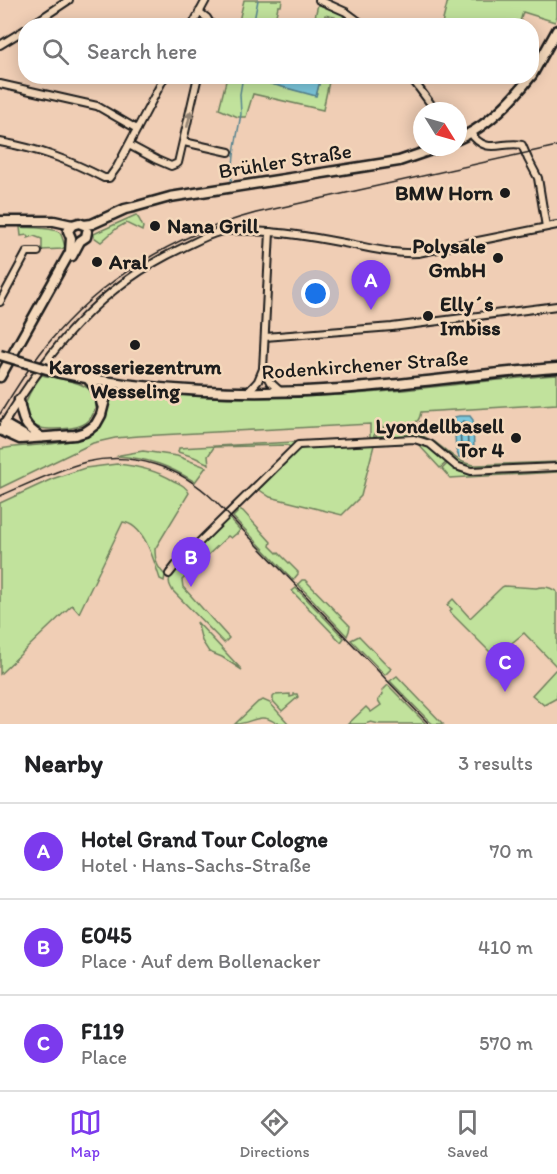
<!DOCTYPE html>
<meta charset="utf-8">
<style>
body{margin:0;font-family:Itim,sans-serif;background:#f6f6f6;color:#202124}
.compass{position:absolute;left:413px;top:102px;width:54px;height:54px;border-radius:50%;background:#fff;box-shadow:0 3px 15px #0003;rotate:127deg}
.you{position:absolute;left:316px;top:294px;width:21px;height:21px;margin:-15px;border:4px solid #fff;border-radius:50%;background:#1a73e8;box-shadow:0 0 0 9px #1a73e833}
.badge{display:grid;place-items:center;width:39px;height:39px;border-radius:50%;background:#7c3aed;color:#fff;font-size:20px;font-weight:700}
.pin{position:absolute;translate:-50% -50px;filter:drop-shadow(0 2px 3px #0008)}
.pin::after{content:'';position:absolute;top:32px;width:21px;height:18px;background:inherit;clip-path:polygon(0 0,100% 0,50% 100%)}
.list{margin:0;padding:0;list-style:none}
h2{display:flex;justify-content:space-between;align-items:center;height:78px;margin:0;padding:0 24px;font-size:26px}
h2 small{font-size:20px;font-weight:400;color:#757577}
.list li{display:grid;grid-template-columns:39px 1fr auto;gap:18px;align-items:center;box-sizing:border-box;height:96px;padding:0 24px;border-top:2px solid #e0e0e0}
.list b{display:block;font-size:22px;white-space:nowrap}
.list p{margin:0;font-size:20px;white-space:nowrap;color:#757577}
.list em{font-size:20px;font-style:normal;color:#757577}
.icon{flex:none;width:33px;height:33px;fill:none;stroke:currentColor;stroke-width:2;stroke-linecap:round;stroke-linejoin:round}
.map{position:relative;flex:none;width:557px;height:724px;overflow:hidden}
.search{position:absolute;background:#fff;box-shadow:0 3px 15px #0003;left:18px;right:18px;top:18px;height:66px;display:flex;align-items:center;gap:15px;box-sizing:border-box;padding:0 21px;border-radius:24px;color:#757577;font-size:22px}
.sheet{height:366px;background:#fff}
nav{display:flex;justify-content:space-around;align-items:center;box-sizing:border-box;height:84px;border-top:2px solid #e0e0e0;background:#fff;font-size:16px;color:#757577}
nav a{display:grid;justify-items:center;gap:3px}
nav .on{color:#7c3aed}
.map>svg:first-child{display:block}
.green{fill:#c1e29c;stroke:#6e7f5c;stroke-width:1.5}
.water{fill:#7cc7dc;stroke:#56838f;stroke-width:1.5}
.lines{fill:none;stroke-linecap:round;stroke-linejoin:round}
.shore{stroke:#426069;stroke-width:1.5}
.stream{stroke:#56838f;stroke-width:1.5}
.street-casing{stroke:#1c1c1c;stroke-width:10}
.secondary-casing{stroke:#1c1c1c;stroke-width:13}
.street{stroke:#f4d8bb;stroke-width:6}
.secondary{stroke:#f4d8bb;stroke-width:8}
.rail{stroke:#1c1c1c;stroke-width:1.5}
.secondary-bridge-casing{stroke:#1c1c1c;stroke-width:13;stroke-linecap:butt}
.secondary-bridge{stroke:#f4d8bb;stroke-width:8}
.oneway{fill:#938373}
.poi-dot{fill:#1c1c1c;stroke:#f4d8bb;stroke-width:2}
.labels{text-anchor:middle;stroke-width:5;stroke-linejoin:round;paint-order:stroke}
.street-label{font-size:21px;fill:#1c1c1c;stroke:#f4d8bb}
.poi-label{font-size:21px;font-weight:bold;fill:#1c1c1c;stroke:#f4d8bb;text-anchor:end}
</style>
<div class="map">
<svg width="557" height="724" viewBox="0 0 557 724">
<rect width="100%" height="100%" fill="#f0ceb5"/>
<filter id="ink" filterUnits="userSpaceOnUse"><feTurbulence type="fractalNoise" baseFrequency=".0167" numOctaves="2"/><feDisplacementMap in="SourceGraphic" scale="12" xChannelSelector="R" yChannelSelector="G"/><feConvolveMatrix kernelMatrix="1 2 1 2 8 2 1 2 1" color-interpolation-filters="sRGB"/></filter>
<g filter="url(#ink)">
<g class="green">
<path d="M244 0H282L281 6H278L274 25H238Z"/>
<path d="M448 0H557V16L555 22 523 12 519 25H446L442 24Z"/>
<path d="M318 4 344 14 342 25H334L335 17 325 15 322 25 313 26Z"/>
<path d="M227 77H259L268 83 316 95 321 77H330L323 110 253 94 246 117H238L219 109Z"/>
<path d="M136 215 139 219 143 227 142 231 126 223 117 228 101 242 94 237V234L98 232Z"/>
<path d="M20 227C29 228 54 227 60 233 62 235 64 244 65 247L62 249 42 250V239L34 236 28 238 27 235 21 236Z"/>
<path d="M42 375C54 378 81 381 90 390 101 400 94 420 82 425 74 429 63 429 54 429 44 429 36 429 29 421 18 406 33 387 42 375Z"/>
<path d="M557 375V404L421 412C420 415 420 419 417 421 410 429 389 424 379 427L372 439 290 447 287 445 214 447 208 456 209 464 194 457 178 452 179 448 370 438V424L139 436 115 438 93 443 0 488V449C25 444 79 447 97 430 109 418 104 399 121 392 194 397 266 400 339 395 412 391 484 380 557 375Z"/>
<path d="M420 421C420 425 419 431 422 435 425 438 431 440 435 442 449 452 458 464 476 465L557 462V464L471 468 457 463 434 443 421 437 374 439 380 429 382 428 400 427 417 424 416 432 418 433Z"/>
<path d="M415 442 428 446 447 462 440 468 417 443 374 445 361 496 342 515 270 497 258 489 296 451 303 448Z"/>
<path d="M143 451 177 456 206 467 195 482C168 465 150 459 118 456L120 455Z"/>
<path d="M448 463 460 472 470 474 557 470V472L450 478 442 469Z"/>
<path d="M117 464C138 466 156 470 174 481 180 484 186 486 189 493L155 549C155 561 157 567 165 575L164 581 160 579C154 561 145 525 123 522L79 613 72 605 0 674V503L52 479 85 468Z"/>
<path d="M239 509 243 511 271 542 270 546 277 553 278 552 298 572V574L293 580 233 517 237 513 235 510Z"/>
<path d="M228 517 240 530 237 534H236L231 538 228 536 182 580 183 587 229 638 224 643 173 591C170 586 168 583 170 577 174 565 216 528 228 517Z"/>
<path d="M302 580H305L350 626 349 631 347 636 298 584Z"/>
<path d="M504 586 536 588C543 586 551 587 557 592V667L524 633 502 651 503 657 500 660 495 657 450 612 452 609 447 605 453 599 470 618 502 587Z"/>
<path d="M296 588 344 638 341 642 292 591Z"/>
<path d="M197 622 242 670 222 657 209 652 202 641Z"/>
<path d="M359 636 391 669 385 675 351 640Z"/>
<path d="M555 670H557V698L544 705 532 695Z"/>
<path d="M397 676 443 724H433L428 720 390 681Z"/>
<path d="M388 685 426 724H379L371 722 365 724H348L366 707 371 712 381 705 378 700 383 694 382 691Z"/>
<path d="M290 694V697L294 696V694H297L298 697 282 711 273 701V697L275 695Z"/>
<path d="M263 700 270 703 288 723 287 724 281 723 280 724 278 722 276 723C259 711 252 724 235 724L258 702Z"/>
</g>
<g class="water">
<path d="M259 77H287L296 81H308L310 77H321L316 96 268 83Z"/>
<path d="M459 416H470L473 420 474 451 471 456 467 458 459 457 456 450 454 420 455 417Z"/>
</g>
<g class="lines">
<path class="shore" d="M463 421 466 422 467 424 468 448 465 451 461 448 460 425Z"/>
<g class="stream">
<path d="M253 26 258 0"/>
<path d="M231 182 235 147 241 114 240 94 243 76"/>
</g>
<g class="street-casing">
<g id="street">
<path d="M319 0 346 12 365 26"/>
<path d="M199 12 207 18 210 23V26"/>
<path d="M30 26 69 0"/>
<path d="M192 26 206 0"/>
<path d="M0 45 26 29"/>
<path d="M410 76 436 111"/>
<path d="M0 84 97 106 137 129"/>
<path d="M470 132C486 157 504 140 522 145L528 159 538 178 546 227"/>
<path d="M0 142C39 149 69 160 104 178H109L117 167 165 76"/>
<path d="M184 142 229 152"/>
<path d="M129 145 157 160 171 166 178 163 198 76"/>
<path d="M0 302 27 252H38"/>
<path d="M265 337 392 327 557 306"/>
<path d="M263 369 270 382 280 391"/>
<path d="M249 391 258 381 263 369 270 232"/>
<path d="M3 425C50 349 98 287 182 248 193 243 207 235 219 232 232 229 256 231 269 232 300 234 329 240 359 246 379 250 397 254 418 253L557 225"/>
<path d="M169 574 176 565 298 445 414 439 430 444 456 466 471 471 557 467"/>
</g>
</g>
<g class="secondary-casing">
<g id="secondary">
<path d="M532 75 557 30"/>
<path d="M458 139C488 126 511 102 531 76"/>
<path d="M0 221H54L72 225 79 223 84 225 92 224 125 209 134 207 170 197 399 161 440 147"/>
<path d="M72 256 80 241 86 237 87 232"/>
<path d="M60 373C149 392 249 396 340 389 412 384 484 373 557 368"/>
<path d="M0 377 70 252 71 238 68 231 72 225"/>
<path d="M88 379C96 387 99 393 102 405"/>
<path d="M19 400C22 419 24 427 41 437"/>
<path d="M4 424 25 436"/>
<path d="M0 430 20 439 75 435 85 432 91 428 96 424 101 415 107 392 116 383"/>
</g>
</g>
<use href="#street" class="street"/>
<use href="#secondary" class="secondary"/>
<g class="rail">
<path d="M0 414C14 391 29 367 46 346 100 279 174 235 256 213L557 146"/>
<path d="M0 496C28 484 56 470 86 462 133 451 180 467 214 500L429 724"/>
</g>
<g class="secondary-bridge-casing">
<path id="secondary-bridge" d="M0 355 60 373"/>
</g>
<use href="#secondary-bridge" class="secondary-bridge"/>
</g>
<defs><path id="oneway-solid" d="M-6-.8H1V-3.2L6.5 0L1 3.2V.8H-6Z" transform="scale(1.5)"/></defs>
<use class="oneway" href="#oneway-solid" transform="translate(189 119) rotate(-77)"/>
</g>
<g class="poi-dot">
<circle cx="505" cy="193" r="6"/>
<circle cx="155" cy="226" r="6"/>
<circle cx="498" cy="258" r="6"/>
<circle cx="97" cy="262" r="6"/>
<circle cx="428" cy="316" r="6"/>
<circle cx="135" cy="345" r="6"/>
<circle cx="516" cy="438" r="6"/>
</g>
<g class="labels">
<g class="street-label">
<text transform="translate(285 161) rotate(-9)" y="7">Brühler Straße</text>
<text transform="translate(365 365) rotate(-4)" y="7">Rodenkirchener Straße</text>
</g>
<g class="poi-label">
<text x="493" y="200">BMW Horn</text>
<text x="167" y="233" text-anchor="start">Nana Grill</text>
<text x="486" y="253">Polysale<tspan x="486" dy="24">GmbH</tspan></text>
<text x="109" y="269" text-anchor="start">Aral</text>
<text x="440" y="311" text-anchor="start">Elly´s<tspan x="440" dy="24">Imbiss</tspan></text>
<text x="135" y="374" text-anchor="middle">Karosseriezentrum<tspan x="135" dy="24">Wesseling</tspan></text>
<text x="504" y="433">Lyondellbasell<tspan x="504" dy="24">Tor 4</tspan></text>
</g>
</g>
</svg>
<svg class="compass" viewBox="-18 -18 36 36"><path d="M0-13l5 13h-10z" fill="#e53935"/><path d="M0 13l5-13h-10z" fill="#757577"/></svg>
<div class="you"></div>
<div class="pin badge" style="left:371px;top:310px">A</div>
<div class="pin badge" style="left:191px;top:587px">B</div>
<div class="pin badge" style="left:505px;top:692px">C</div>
<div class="search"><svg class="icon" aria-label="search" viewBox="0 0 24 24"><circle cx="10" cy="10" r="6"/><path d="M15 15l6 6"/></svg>Search here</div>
</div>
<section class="sheet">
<h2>Nearby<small>3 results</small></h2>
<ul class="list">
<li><span class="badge">A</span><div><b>Hotel Grand Tour Cologne</b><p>Hotel · Hans-Sachs-Straße</p></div><em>70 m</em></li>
<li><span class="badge">B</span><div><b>E045</b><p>Place · Auf dem Bollenacker</p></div><em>410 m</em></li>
<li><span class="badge">C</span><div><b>F119</b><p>Place</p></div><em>570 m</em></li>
</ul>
</section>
<nav>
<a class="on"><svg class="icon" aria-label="map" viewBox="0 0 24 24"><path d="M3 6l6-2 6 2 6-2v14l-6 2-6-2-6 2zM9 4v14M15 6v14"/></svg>Map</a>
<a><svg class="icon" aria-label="directions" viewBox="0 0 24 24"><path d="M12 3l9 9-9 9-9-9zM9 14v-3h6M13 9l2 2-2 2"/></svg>Directions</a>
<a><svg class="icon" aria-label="saved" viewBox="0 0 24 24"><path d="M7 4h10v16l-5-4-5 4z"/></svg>Saved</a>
</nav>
